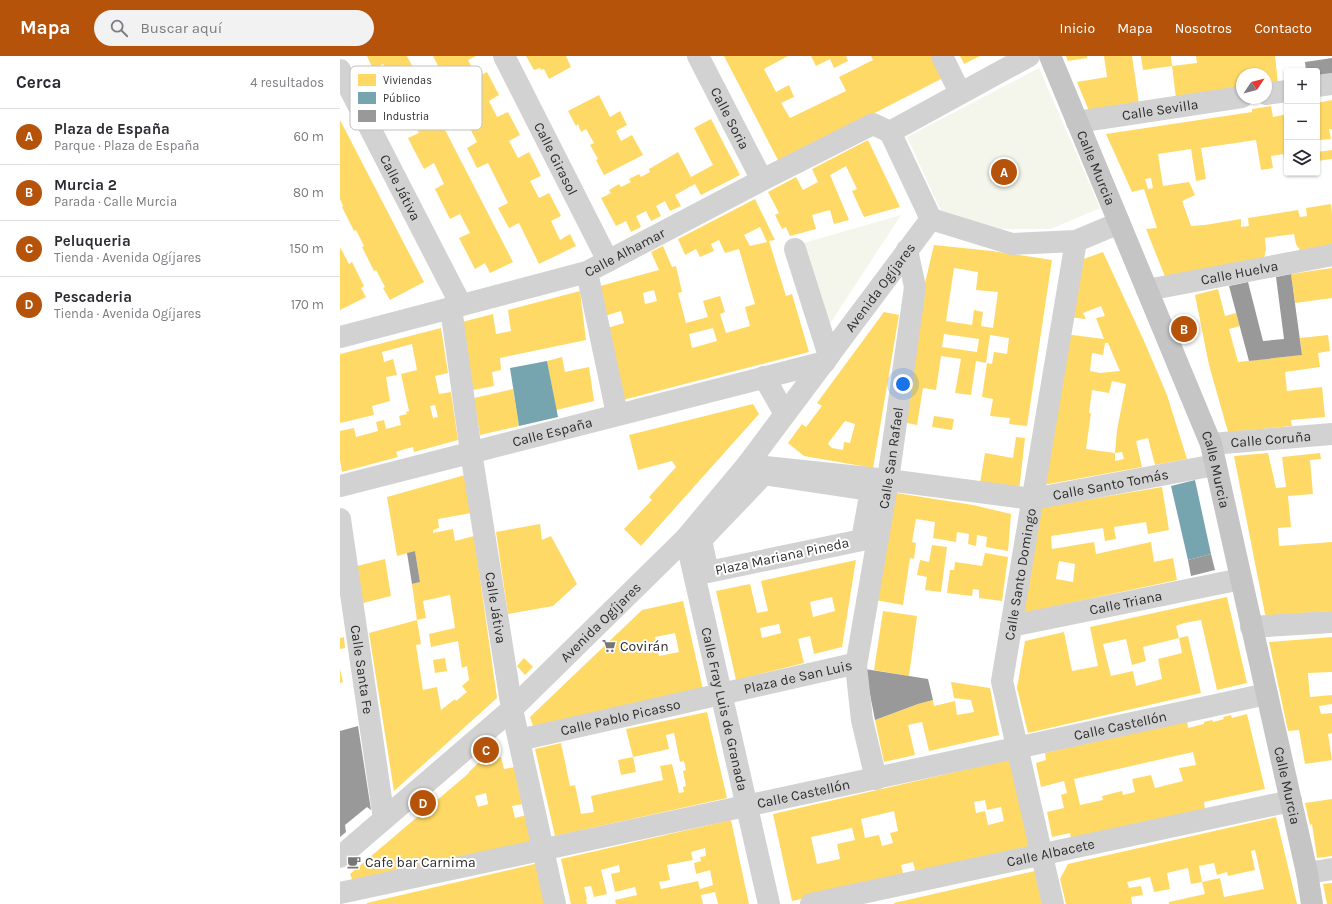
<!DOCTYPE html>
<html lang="es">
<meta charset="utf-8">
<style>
body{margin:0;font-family:Karla,sans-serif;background:#f2f2f3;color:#2b2b33}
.controls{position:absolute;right:12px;top:12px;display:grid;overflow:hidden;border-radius:4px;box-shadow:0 1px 3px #0004}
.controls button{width:36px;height:36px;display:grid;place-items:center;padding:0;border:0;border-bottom:1px solid #e1e1e2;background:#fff;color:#2b2b33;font:20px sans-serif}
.compass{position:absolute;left:896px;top:12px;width:36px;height:36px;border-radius:50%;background:#fff;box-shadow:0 1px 3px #0004;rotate:55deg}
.you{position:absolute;left:563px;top:328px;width:14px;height:14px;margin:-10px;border:3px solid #fff;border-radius:50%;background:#1a73e8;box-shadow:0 0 0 6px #1a73e833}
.badge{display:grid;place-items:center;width:26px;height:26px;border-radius:50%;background:#b45309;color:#fff;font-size:13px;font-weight:700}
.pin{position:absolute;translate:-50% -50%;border:2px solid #fff;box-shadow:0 1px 4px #0006}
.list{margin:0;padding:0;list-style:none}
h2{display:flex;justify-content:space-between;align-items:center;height:52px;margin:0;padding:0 16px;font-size:17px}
h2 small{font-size:13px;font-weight:400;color:#7c7c81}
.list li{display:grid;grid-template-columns:26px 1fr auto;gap:12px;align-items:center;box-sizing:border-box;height:56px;padding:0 16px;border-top:1px solid #e1e1e2}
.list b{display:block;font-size:15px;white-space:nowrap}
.list p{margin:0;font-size:13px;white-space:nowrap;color:#7c7c81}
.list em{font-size:13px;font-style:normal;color:#7c7c81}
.icon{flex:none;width:22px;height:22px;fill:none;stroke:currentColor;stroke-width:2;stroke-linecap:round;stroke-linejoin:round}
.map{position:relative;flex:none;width:992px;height:848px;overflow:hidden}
header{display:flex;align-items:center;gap:24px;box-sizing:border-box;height:56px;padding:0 20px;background:#b45309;color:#fff}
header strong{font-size:19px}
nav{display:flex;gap:22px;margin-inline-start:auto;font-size:14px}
.search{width:280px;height:36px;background:#f2f2f3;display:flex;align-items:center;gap:10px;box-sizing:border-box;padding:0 14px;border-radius:22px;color:#7c7c81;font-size:15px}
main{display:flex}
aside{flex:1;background:#fff}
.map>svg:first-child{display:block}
.green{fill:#f4f5eb}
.homes{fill:#ffd966;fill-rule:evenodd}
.public{fill:#76a5af}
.industry{fill:#999}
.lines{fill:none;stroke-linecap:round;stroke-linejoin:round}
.minor{stroke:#d2d2d2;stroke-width:22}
.major{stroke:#c5c5c5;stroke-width:22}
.labels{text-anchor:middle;stroke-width:4;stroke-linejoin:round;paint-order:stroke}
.street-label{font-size:14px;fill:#2d2d2d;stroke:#fff}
.poi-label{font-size:14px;fill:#2d2d2d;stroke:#fff;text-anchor:start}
.key{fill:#fff;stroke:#c0c0c0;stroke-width:1}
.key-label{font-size:11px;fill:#2d2d2d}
</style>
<header>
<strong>Mapa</strong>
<div class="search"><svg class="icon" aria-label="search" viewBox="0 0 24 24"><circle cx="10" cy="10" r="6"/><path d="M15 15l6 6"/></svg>Buscar aquí</div>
<nav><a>Inicio</a><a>Mapa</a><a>Nosotros</a><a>Contacto</a></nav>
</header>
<main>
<aside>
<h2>Cerca<small>4 resultados</small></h2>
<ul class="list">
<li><span class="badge">A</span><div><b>Plaza de España</b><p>Parque · Plaza de España</p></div><em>60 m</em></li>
<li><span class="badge">B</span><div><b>Murcia 2</b><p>Parada · Calle Murcia</p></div><em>80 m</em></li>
<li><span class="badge">C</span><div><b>Peluqueria</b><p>Tienda · Avenida Ogíjares</p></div><em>150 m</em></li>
<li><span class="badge">D</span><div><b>Pescaderia</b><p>Tienda · Avenida Ogíjares</p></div><em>170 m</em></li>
</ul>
</aside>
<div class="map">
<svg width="992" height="848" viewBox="0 0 992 848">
<rect width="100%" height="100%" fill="#fff"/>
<g class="green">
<path d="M699 12 760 152 711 173H656L601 155 567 81Z"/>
<path d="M561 159 489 269 464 187Z"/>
</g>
<g class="homes">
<path d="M27 0H67L173 206 150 217 145 207 135 213 119 182 130 177 120 158 110 163 95 133 104 128 94 107 84 113 74 94 68 82 79 77 68 57 59 62 43 32 53 27 43 8 33 13Z"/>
<path d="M93 0H136L128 4 137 21 147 16 159 39 149 45 157 61 168 56 180 79 169 85 178 102 189 96 201 120 190 125 199 142 209 137 221 160 211 165 220 184 230 178 236 190 199 208 179 167 169 172 158 152 168 147 148 107 137 112 127 92 137 86Z"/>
<path d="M186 0H226L231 11 209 23 204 13 201 14 200 12 194 14Z"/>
<path d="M384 0H448L424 13 436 36 449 29 454 41 441 47 450 62 506 35 499 21 533 4 531 0H592L603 22 439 106Z"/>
<path d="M471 0H506L508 5 494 12 490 3 476 10Z"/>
<path d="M620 0H640L624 8Z"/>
<path d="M726 0H747V2L728 5Z"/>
<path d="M764 0H792L799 48 749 55 737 26 767 21Z"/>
<path d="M801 0H831L832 10 803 14Z"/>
<path d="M856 0H935L938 27 926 29V18H902V32L836 42 832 10 857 7Z"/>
<path d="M259 39 270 61 280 55 287 69 276 75 281 85 292 79 303 99 264 119 256 104 258 103 250 89 254 87 246 73 241 76 238 68 236 70 228 55Z"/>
<path d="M992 44V73H989L991 83 979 84 977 74V47Z"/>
<path d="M931 50 933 61 947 58V110H945L943 98 931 100 933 112 921 114 916 84 861 92 866 123 856 125 851 93 818 98 823 130 849 126 855 139 842 145 851 170 865 169 901 163V171L909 170 908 162 958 154 960 161 967 160 966 152 991 148 992 158V191L961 196 956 188 954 178 925 182 926 193 924 202 826 223 806 173 817 172 804 133 792 136 766 78 912 56V53ZM811 122 813 132 808 133 805 123Z"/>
<path d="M371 63 400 119 361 139 355 128 335 139 341 150 330 155 325 145 316 150 321 160 311 165 306 155 296 160 301 171 291 176 286 165 276 170 261 142 271 137 269 134 279 128 281 131 291 126 289 123 299 118 301 121 310 116 309 113 338 96 351 121 373 109 354 72Z"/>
<path d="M0 64 84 226 50 244 43 232 45 231 36 214 34 215 22 191 24 190 16 174 14 175 2 151 3 150 0 143Z"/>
<path d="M528 84 560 151 524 161 512 135 517 133 506 110 490 119 509 164 494 168 490 154 472 159 476 173 450 180 446 171 442 173 435 159 439 157 428 136 456 121 463 134 478 126 472 113Z"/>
<path d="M992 94V103L977 105V96Z"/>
<path d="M415 143 435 184 429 185 446 240 452 238 469 296 279 345 267 272 284 267 281 255 265 260 260 230 319 214 311 196 323 190 332 211 336 210 342 236 338 237 346 267 368 261 363 245 380 240 385 256 380 258 386 277 410 270 405 251 415 248 399 193 385 197 379 184 371 188 374 195 360 201 356 193 345 199 338 183ZM420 171 427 186 410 190 404 179ZM314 234 317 245 305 248 303 237ZM373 272 377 285 352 292 349 278Z"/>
<path d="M594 189 652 195 712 204 687 370 669 368 670 362 650 360 653 343 642 341 647 307 652 308 654 296 667 298 669 282 650 279 646 307 636 305 631 339 615 337 621 303 601 300 596 334 583 332 577 369 562 366 585 227ZM614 212 638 216 636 234 658 236 653 272 641 270 643 256 634 254 632 269 606 265ZM604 278 639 283 637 296 602 291Z"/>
<path d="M0 191 9 208 12 206 24 230 21 232 26 241 0 254Z"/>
<path d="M763 196 804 285 827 339 847 403 815 409 808 382 796 385 802 411 703 429 725 278 764 283 756 262 765 260 761 250 743 257 746 263 728 261 738 205ZM765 287H768L780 315 760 317 750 315 752 297 763 299ZM772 325 786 328 777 374 775 397 782 396 784 403 775 405V397L746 393 751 357H749L752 334 769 337Z"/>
<path d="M992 212V242L955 247 951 218Z"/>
<path d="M878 233 885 260 896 257 900 270 889 273 898 306 962 299 960 282 988 279 990 295 978 297 980 311 945 316 947 335 982 331 985 361 951 364 952 370 888 376 869 309 855 239Z"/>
<path d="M240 235 246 284 160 302 161 314 152 316 154 330 133 334 122 266 153 258 156 278 171 275 168 254Z"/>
<path d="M544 256 559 259 533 412 464 400 448 387 462 368 466 371 482 350 477 347ZM505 365 515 368 510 387 504 386 503 394 492 392 488 388 489 386Z"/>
<path d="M101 272 108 317 95 320 99 338 111 336 118 384 74 396 73 391 65 393 56 396 58 401 2 416 0 404V375L14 372 16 381 38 375 36 366 44 364 46 373 61 369 59 360 67 358 66 356 69 355 61 318 77 314 72 288 42 296 44 306 53 303 57 319 46 321 50 345 32 350 34 359 0 367V298ZM95 349 98 361 93 362 90 350Z"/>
<path d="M222 301 225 316 249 311 254 345 216 354 207 305Z"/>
<path d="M173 333 179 370 140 379 134 342Z"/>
<path d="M413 348 419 358 301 490 284 473 312 444 309 441 336 411 332 405 298 414 289 379Z"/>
<path d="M594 360 614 363 612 374 592 371Z"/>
<path d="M676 381 685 382 679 435 640 427 645 397 673 402Z"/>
<path d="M928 397 936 432 946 431 942 401 980 397 981 403 970 404 973 438 948 440 951 471 938 472 939 490 992 486V555L926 560 925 558 894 400Z"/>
<path d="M125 419 131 457 98 463 99 472 93 474V477L113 473 115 485 134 480 157 642 54 735 29 577 77 564 72 528 80 526 75 495 57 500 47 441ZM110 539 115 572 89 578 91 591 118 585 122 612 127 610 129 624 122 630 127 636 116 645 115 643 101 654 97 631 83 634 76 589 81 588 77 564 86 562 83 545Z"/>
<path d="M822 431 829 474 808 478 806 466 774 471 776 483 765 485 763 472 711 480 712 493 754 486 756 498 811 486 814 506 833 502 837 524 683 557 698 452ZM719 505 735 508 733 526 716 523Z"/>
<path d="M550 436 633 449 671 458 668 495 646 491 647 481 637 479 636 490 628 488 629 478 617 476 616 486 593 482 595 466 576 463 572 486 576 487 574 503 570 502 563 549 535 544Z"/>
<path d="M200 468 202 484 211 480 237 528 213 550 168 558 156 476Z"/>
<path d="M592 489 607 491 601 536 585 534 587 521 577 519 580 504 589 506Z"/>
<path d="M645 497 668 501 662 545 639 542V534L633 533 632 540 607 537 610 514H614L615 506 642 510Z"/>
<path d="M45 503 51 540 19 548 13 511Z"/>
<path d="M516 504 502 591 474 598 470 580 458 583 464 607 396 624 376 535 410 528 417 557 428 555 421 525ZM492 541 495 555 473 561 470 546ZM439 568 441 577 422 582 420 572Z"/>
<path d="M887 541 907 627 877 634 861 564 844 567 836 570 839 582 848 580 861 637 688 677 677 632 685 585 724 576 732 615 758 610 750 571ZM839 582 842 597 818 603 822 623 796 630 793 615 771 620 763 588 786 583 792 609 806 605 803 591Z"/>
<path d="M343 545 363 633 193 670 190 661 302 554ZM335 577 339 596 319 600 315 581Z"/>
<path d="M543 555 577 560 569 620 534 614Z"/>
<path d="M4 581 5 592 0 593V582Z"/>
<path d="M992 581V616L968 617V619L970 641 992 639V648L979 650 981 658 992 657V677L988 678 992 704 965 708 959 674 948 675 929 586Z"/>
<path d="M105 602 107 615 95 617 93 604Z"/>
<path d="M184 602 193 611 185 619 177 610Z"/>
<path d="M0 613 3 626 0 627Z"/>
<path d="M611 626 650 632 659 679 589 695 582 666 568 669 575 699 544 706 535 664 578 648 593 644 594 650 615 645 617 659 634 656 631 644 614 642Z"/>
<path d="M367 656 387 742 215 780 195 693 221 687 230 730 235 729 241 758 254 756 251 740 323 724 320 710 332 708 339 737 344 736 343 731 346 730 343 715 346 714 344 705 340 706 334 677 326 679 329 693 293 701 286 673Z"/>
<path d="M907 658 925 733 864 746 865 753 731 782 730 777 712 781 707 756 724 752 721 739 727 737 724 725 701 731 696 707 706 704 705 697 847 665 848 672 864 668V666L872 664 873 666 884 663 883 661 891 659 892 662ZM853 696 856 709 839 712 843 725 815 732 811 719 792 723 795 736 783 739 782 735 762 740 763 744 740 749 734 723Z"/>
<path d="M161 701 164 713 175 711 183 748 172 750 175 762 186 759 191 786 14 828 10 818 129 717V716L139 706ZM146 737 148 748 138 751 135 740Z"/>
<path d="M293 701 296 716 281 719 278 704Z"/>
<path d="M672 703 690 793 576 818 573 806 561 809 564 821 452 845 433 758ZM645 744 647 754 661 751 664 765 648 769 645 755 636 757 634 746ZM554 755 558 775 550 777 553 787 542 790 539 779 525 782 521 763ZM512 772 515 784 497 788 500 803 477 808 471 781Z"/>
<path d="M992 743V800L977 802 972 768 970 769 965 747Z"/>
<path d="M936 761 957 848H829V846L865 838 862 826 880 822 884 841 924 833 915 794 911 795 915 814 888 820 887 816 877 819 874 807 859 810 862 826 851 828 848 812 827 817 830 833 814 836 810 821 787 826 789 832 801 830 803 839 791 841 792 848H726L720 823 728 808Z"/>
<path d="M391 764 409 848H378L375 836 361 839 363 848H276L275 844 297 839 295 831 275 836 271 818 280 816 279 809 261 814 267 838 254 841 251 830 244 831 247 843H246L247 848H231L221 803ZM365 792 366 800 360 801 361 805 354 807 356 818 370 814 373 829 360 833 358 825 321 833 319 826 330 824 327 809 353 804 351 796Z"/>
<path d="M199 807 207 848H27V847Z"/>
<path d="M695 815 702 848H554V847Z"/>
<path d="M992 827V848H987L983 828Z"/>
</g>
<g class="public">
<path d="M207 305 218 361 179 370 170 312Z"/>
<path d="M855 424 871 498 848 504 831 430Z"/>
</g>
<g class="industry">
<path d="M992 2V19L977 21V15H966L965 6Z"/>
<path d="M951 218 962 299 909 305 889 230 908 226 923 285 944 283 936 221Z"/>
<path d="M75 495 80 526 72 528 67 497Z"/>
<path d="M871 498 875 514 851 520 848 504Z"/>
<path d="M525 613 588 623 593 644 578 648 535 664Z"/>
<path d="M18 670 31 754 27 751 5 769 6 776 0 781V675Z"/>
</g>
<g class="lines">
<g class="minor">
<path id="s1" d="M164 0 268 205"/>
<path id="s2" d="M358 0 422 124"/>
<path d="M602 0 620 37"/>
<path d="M689 0 550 76 591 163 672 188 736 185 779 167"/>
<path id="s3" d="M0 14 121 249"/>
<path d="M977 30 992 28"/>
<path d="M926 38 947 35"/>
<path id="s4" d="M737 66 902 41"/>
<path d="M455 193 489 300"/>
<path d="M247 216 277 358"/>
<path id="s5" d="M807 234 992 199"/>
<path id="s6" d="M111 252 131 396 172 653 215 848"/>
<path id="s7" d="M0 281 247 216 422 124 533 68 550 76"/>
<path d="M424 321 445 358"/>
<path id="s8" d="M871 388 992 378"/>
<path id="s9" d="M407 409 548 424 692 443 875 409"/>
<path d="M424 418 531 434 522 484 368 516 361 484Z"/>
<path id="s10" d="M0 430 485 306"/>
<path id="s11" d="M0 463 44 763"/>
<path id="s12" d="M349 496 429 848"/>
<path id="s13" d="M671 570 901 523"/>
<path d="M911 571 992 566"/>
<path id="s14" d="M179 684 509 609 516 610"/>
<path id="s15" d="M536 723 522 664 516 610 548 424 575 231 567 194"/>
<path id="s16" d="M0 801 172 653 346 482 407 409 591 163"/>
<path d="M967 817 992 813"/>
<path id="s17" d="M0 837 927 638"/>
<path id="s18" d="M471 848 951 745"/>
<path id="s19" d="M713 848 662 625 736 185"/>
</g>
<path class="major" id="s20" d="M710 0 871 388 967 817 972 848"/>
</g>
<defs>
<g id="supermarket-bare" transform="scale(1.08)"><path d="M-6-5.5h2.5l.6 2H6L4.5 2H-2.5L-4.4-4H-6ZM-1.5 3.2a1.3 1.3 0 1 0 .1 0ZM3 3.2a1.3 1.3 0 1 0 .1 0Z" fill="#767676" stroke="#fff" stroke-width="2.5" paint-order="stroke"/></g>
<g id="cafe-bare" transform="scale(1.08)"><path d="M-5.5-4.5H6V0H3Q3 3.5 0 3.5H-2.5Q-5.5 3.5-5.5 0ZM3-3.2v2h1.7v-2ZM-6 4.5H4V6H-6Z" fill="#767676" stroke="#fff" stroke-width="2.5" paint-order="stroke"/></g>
</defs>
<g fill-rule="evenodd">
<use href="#supermarket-bare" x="269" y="590"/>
<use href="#cafe-bare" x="14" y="806"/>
</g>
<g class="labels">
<g class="street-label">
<text dy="5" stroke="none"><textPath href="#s4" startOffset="84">Calle Sevilla</textPath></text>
<text dy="5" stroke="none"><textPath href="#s2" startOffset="70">Calle Soria</textPath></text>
<text dy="5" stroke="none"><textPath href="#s1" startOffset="115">Calle Girasol</textPath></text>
<text dy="5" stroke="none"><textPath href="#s20" startOffset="121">Calle Murcia</textPath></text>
<text dy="5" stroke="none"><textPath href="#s3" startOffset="132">Calle Játiva</textPath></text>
<text dy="5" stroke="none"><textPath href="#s7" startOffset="298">Calle Alhamar</textPath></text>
<text dy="5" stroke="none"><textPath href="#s5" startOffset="94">Calle Huelva</textPath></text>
<text dy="5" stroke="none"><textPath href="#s16" startOffset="788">Avenida Ogíjares</textPath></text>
<text dy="5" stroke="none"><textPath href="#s10" startOffset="219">Calle España</textPath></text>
<text dy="5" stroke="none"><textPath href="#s8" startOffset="60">Calle Coruña</textPath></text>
<text dy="5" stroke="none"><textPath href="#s15" startOffset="326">Calle San Rafael</textPath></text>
<text dy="5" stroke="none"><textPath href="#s20" startOffset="446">Calle Murcia</textPath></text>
<text dy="5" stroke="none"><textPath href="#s9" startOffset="367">Calle Santo Tomás</textPath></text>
<text transform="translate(442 500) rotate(-12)" y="5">Plaza Mariana Pineda</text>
<text dy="5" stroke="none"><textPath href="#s19" startOffset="337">Calle Santo Domingo</textPath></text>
<text dy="5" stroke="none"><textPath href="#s13" startOffset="117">Calle Triana</textPath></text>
<text dy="5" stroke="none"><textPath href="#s6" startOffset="303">Calle Játiva</textPath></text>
<text dy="5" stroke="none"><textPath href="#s16" startOffset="351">Avenida Ogíjares</textPath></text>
<text dy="5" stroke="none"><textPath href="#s11" startOffset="152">Calle Santa Fe</textPath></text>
<text dy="5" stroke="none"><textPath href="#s14" startOffset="286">Plaza de San Luis</textPath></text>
<text dy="5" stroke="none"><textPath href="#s12" startOffset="161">Calle Fray Luis de Granada</textPath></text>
<text dy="5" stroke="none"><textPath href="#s14" startOffset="104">Calle Pablo Picasso</textPath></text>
<text dy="5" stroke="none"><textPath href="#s17" startOffset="798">Calle Castellón</textPath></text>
<text dy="5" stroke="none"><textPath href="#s20" startOffset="770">Calle Murcia</textPath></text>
<text dy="5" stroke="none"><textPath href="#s17" startOffset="474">Calle Castellón</textPath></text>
<text dy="5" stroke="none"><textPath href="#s18" startOffset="245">Calle Albacete</textPath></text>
</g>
<g class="poi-label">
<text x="280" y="595">Covirán</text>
<text x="25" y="811">Cafe bar Carnima</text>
</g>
</g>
<rect x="10" y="10" width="132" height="64" rx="6" class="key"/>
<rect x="18" y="18" width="18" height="12" fill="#ffd966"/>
<rect x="18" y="36" width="18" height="12" fill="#76a5af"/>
<rect x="18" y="54" width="18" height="12" fill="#999"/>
<g class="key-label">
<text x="43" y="28">Viviendas</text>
<text x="43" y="46">Público</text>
<text x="43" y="64">Industria</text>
</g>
</svg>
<div class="controls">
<button>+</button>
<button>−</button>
<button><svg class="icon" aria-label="layers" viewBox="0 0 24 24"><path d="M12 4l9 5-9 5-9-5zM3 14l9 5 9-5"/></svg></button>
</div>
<svg class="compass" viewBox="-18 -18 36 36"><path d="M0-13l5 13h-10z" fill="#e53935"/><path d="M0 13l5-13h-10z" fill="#7c7c81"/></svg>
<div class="you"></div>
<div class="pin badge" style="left:664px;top:116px">A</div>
<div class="pin badge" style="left:844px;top:273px">B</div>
<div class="pin badge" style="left:146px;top:694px">C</div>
<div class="pin badge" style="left:83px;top:747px">D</div>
</div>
</main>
